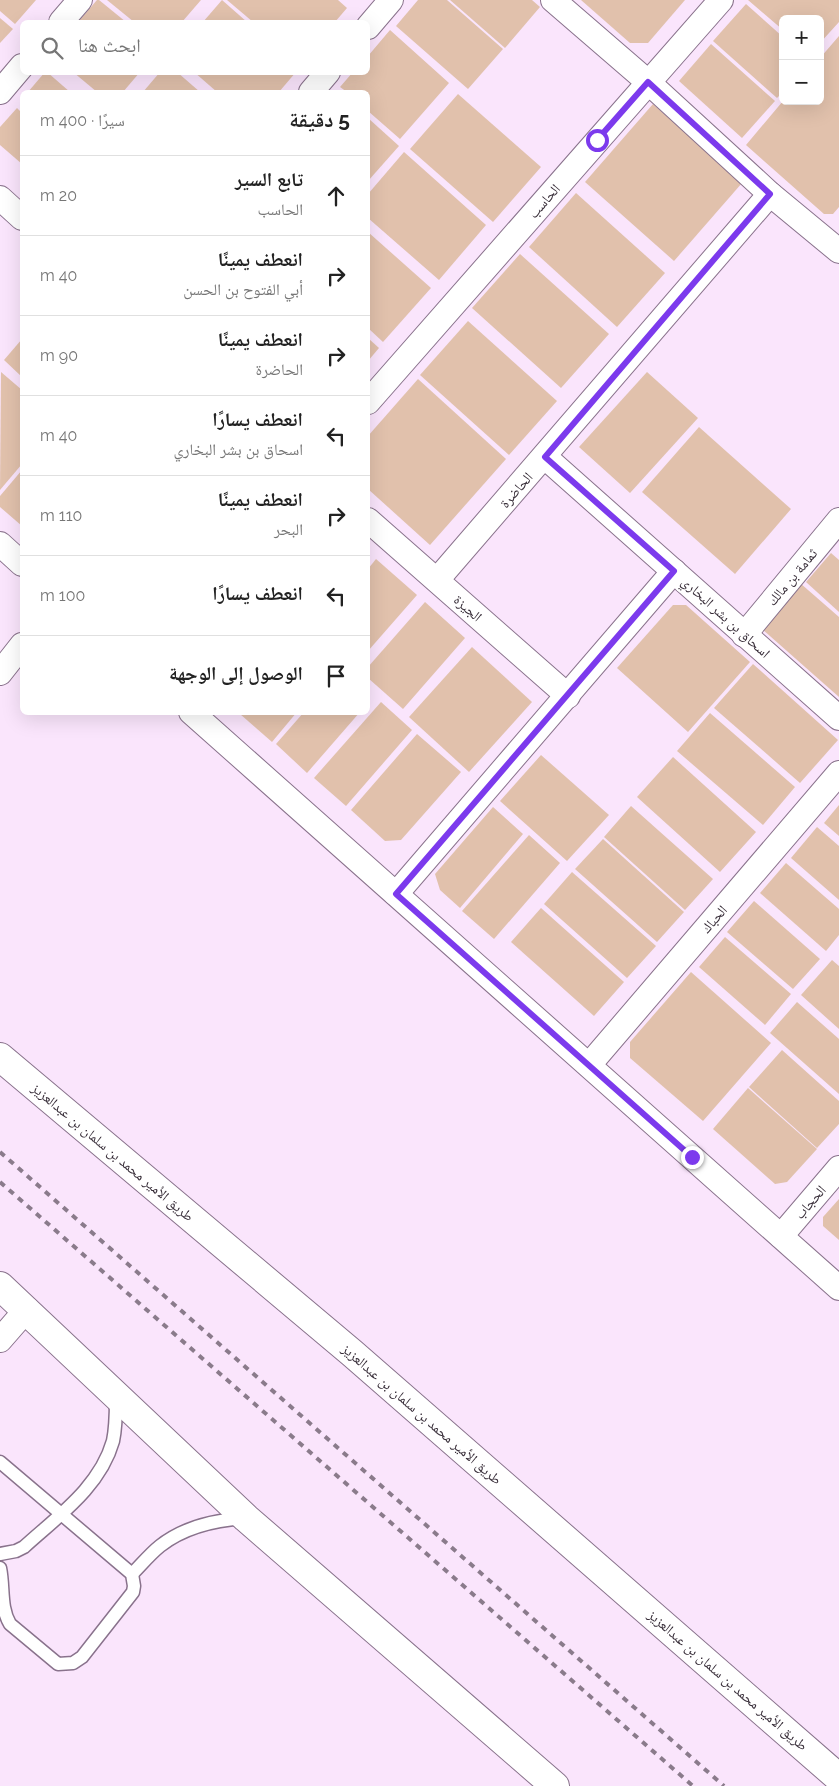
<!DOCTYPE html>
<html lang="ar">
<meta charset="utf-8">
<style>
body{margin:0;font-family:Raleway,"Noto Naskh Arabic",sans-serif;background:#f2f2f2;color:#222;direction:rtl}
.controls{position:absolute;right:15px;top:15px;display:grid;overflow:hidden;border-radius:8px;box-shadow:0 5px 20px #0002}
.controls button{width:45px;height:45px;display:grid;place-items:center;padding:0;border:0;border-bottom:1px solid #e0e0e0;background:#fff;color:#222;font:25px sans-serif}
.stop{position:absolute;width:15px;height:15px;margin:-11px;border:4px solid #7c3aed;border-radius:50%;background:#fff}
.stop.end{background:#7c3aed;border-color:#fff;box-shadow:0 1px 5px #0008}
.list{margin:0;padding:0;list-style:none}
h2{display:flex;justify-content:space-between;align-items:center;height:65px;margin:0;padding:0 20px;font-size:21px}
h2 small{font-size:16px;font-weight:400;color:#767676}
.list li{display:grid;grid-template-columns:32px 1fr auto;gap:15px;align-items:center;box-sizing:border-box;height:80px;padding:0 20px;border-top:1px solid #e0e0e0}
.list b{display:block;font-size:19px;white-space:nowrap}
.list p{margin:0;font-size:16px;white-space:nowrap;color:#767676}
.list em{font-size:16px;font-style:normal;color:#767676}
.icon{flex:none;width:28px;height:28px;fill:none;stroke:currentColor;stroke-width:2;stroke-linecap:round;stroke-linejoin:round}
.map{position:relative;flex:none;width:839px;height:1786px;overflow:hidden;direction:ltr}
.search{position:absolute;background:#fff;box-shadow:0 5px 20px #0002;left:20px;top:20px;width:350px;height:55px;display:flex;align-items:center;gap:12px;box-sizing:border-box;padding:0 18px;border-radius:8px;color:#767676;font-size:19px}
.panel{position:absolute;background:#fff;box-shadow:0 5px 20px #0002;left:20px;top:90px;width:350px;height:625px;border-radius:8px;direction:rtl}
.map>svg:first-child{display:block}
.building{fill:#e1c1ac}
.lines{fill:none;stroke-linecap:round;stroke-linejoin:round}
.service-casing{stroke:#89728c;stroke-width:15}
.minor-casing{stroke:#89728c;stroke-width:26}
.primary-casing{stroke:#89728c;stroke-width:30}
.service{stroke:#fff;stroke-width:12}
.minor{stroke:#fff;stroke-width:24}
.primary{stroke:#fff;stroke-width:28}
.rail{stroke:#8a7b8b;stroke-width:4;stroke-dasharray:6 6;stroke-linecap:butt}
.route{stroke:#7c3aed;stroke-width:6}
.labels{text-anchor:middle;stroke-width:4;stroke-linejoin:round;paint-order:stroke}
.street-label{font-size:14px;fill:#372d38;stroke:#fff}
</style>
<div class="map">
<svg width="839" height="1786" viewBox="0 0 839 1786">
<rect width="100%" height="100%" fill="#fae5fc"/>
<g class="building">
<path d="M0 0H36L15 24 0 11Z"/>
<path d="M97 0H99L126 22H78Z"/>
<path d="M107 0H201L182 22H134Z"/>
<path d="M222 0 247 22H203Z"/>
<path d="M227 0H338L347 8 335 22H253Z"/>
<path d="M418 0H447L503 49 468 89 396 26Z"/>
<path d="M450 0H532L540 7 505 48Z"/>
<path d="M581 0H685L648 43H630Z"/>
<path d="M748 0H839V22L820 43V19H783V30Z"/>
<path d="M746 4 783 37V92L777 98 713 41Z"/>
<path d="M0 18 13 29 0 43Z"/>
<path d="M390 30 449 83 400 139 368 111V92H347L340 87 353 72H368V56Z"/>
<path d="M839 36V207L833 214H824L746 145 783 101H820V58Z"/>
<path d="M711 44 775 101 742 138 679 81Z"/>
<path d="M45 72H47L70 92H28Z"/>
<path d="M73 72H140L123 92H97Z"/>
<path d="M160 72H177L200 92H143Z"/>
<path d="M194 72H296L279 92H217Z"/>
<path d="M458 94 541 167 493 222 410 149Z"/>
<path d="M653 104 742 183 674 261 585 182Z"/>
<path d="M17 108 22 113V164L0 145V127Z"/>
<path d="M368 118 399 146 368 181Z"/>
<path d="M404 152 486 225 439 280 368 218V194Z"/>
<path d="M576 193 665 273 617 327 529 247Z"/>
<path d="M368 232 431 288 383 342 368 328Z"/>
<path d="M520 254 609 334 561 388 472 308Z"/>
<path d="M468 321 557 401 509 455 420 375Z"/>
<path d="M368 338 379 348 368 361Z"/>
<path d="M22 339V377L4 360Z"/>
<path d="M1 372 22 390V464L0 490Z"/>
<path d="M647 372 698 418 630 493 579 447Z"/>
<path d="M418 379 506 459 430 545 368 489V436Z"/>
<path d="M699 427 791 509 735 574 642 492Z"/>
<path d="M22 470V526L0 507V496Z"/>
<path d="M831 553 839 560V612L806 582Z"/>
<path d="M376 559 417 595 368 651V569Z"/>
<path d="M800 583 839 617V697L761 628Z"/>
<path d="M425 602 465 638 403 709 368 678V667Z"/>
<path d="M673 605H686L750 662 688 732 617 668Z"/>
<path d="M472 647 532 702 469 772 409 717Z"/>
<path d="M753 664 838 740 800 783 714 708Z"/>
<path d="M381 702 412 730 346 806 314 778Z"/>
<path d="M241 712H297L272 742 240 714Z"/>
<path d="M304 712H360L307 773 276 744Z"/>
<path d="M710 713 795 787 763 825 677 751Z"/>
<path d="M417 734 461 772 401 840 385 841 351 810Z"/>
<path d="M541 755 609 815 567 861 500 801Z"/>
<path d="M673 757 756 832 720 872 637 797Z"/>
<path d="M839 805V836L824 823Z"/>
<path d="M631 806 713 879 685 910 604 837Z"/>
<path d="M493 807 523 834 460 908 440 890 435 874Z"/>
<path d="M817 827 839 846V900L791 858Z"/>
<path d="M529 835 560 863 494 939 462 911Z"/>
<path d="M603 839 684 912 657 942 575 869Z"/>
<path d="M786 863 839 909V935L826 951 760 893Z"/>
<path d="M572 872 656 946 627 978 544 904Z"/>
<path d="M754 901 820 959 793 989 727 932Z"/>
<path d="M541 908 624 982 594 1016 511 942Z"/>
<path d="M725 937 791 994 765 1025 699 967Z"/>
<path d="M832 960 839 966V1029L801 995Z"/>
<path d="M691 972 771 1043 703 1121 630 1058V1042Z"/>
<path d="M797 1002 839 1039V1094L770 1033Z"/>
<path d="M782 1050 839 1101V1124L817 1148 749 1087Z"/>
<path d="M748 1088 817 1149 787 1182 775 1184 713 1129Z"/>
<path d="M839 1199V1240L823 1226V1217Z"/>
</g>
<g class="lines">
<g class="service-casing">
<g id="service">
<path d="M0 1462 132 1574 134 1586 133 1592 82 1657 73 1663 58 1664 10 1624C0 1607 4 1587 0 1568"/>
<path d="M0 1554 16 1551 24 1547C58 1516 100 1487 113 1441 116 1427 116 1413 116 1399"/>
<path d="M132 1574C141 1565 150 1554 160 1546 184 1527 215 1520 245 1518"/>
</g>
</g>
<g class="minor-casing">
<g id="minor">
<path d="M553 0 648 82 770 194 839 251"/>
<path d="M61 22 80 0"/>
<path d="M368 27 391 0"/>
<path d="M0 92 22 66"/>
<path d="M311 92 328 72"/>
<path d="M0 198 22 218"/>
<path d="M368 402 721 0"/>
<path d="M545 457 839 718"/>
<path d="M368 520 568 696"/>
<path d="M0 544 22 564"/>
<path d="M437 580 770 194"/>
<path d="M744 635 839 520"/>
<path d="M0 673 22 645"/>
<path d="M191 712 839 1288"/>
<path d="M396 894 674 571"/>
<path d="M589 1065 839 773"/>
<path d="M781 1236 839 1168"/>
<path d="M0 1340 27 1309"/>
</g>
</g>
<g class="primary-casing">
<g id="primary">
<path d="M0 1057 352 1353 839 1778"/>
<path d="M0 1286 246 1518 555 1786"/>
</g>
</g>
<use href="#service" class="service"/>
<use href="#minor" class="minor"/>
<use href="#primary" class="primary"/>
<g class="rail">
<path d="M0 1152 724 1786"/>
<path d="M0 1182 693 1786"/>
</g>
</g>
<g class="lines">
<path class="route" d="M597 140 648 82 770 194 545 457 674 571 396 894 692 1157"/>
</g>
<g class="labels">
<g class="street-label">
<text transform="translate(544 201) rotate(-49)" y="5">الحاسب</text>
<text transform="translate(516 490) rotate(-49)" y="5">الحاضرة</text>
<text transform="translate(792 577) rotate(-50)" y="5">ثمامة بن مالك</text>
<text transform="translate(468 608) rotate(41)" y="5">الجيزة</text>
<text transform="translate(726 617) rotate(42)" y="5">اسحاق بن بشر البخاري</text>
<text transform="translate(714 919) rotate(-49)" y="5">الحباك</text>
<text transform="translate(113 1152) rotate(40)" y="5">طريق الأمير محمد بن سلمان بن عبدالعزيز</text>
<text transform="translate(810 1202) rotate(-49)" y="5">الحجاب</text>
<text transform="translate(422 1414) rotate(41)" y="5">طريق الأمير محمد بن سلمان بن عبدالعزيز</text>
<text transform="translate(728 1680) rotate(41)" y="5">طريق الأمير محمد بن سلمان بن عبدالعزيز</text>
</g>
</g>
</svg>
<div class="controls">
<button>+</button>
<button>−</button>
</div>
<div class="stop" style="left:597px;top:140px"></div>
<div class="stop end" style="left:692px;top:1157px"></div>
<div class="search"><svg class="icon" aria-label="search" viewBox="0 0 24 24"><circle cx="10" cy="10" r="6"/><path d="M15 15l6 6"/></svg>ابحث هنا</div>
<section class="panel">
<h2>5 دقيقة<small>سيرًا · 400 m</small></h2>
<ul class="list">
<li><svg class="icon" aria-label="ahead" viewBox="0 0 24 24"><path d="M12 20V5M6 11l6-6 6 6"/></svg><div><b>تابع السير</b><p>الحاسب</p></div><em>20 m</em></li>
<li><svg class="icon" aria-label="right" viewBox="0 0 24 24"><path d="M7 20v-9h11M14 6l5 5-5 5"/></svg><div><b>انعطف يمينًا</b><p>أبي الفتوح بن الحسن</p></div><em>40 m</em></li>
<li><svg class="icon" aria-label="right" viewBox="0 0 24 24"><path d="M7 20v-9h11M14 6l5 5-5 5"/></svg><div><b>انعطف يمينًا</b><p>الحاضرة</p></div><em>90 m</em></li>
<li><svg class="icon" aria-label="left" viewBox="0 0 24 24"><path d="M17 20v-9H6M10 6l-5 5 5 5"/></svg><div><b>انعطف يسارًا</b><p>اسحاق بن بشر البخاري</p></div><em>40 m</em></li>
<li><svg class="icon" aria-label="right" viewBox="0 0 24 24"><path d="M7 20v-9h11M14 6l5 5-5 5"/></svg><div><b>انعطف يمينًا</b><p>البحر</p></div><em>110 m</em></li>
<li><svg class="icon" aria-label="left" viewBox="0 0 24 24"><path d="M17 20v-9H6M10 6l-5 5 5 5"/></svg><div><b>انعطف يسارًا</b></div><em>100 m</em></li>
<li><svg class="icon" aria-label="arrive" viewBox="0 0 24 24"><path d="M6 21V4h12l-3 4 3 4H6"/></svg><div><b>الوصول إلى الوجهة</b></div></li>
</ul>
</section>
</div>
